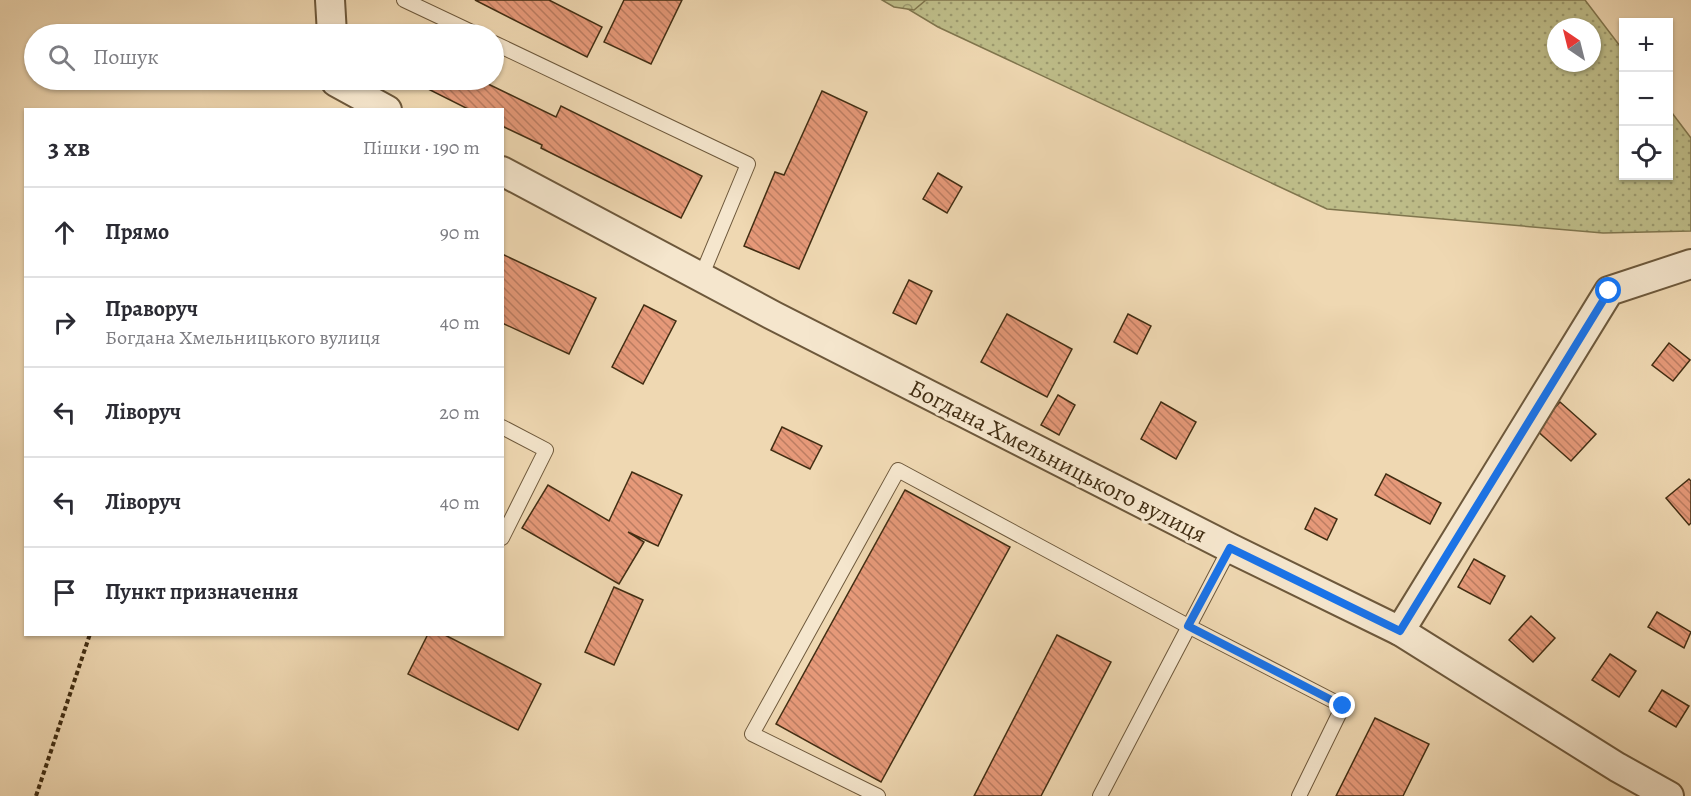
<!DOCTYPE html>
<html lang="uk">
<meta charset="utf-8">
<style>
body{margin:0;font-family:Alegreya,serif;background:#f7f7f7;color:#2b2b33}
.controls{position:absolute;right:18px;top:18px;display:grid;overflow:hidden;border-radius:0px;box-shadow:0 2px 4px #0004}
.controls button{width:54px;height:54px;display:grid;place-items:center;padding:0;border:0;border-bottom:2px solid #e1e1e2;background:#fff;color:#2b2b33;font:30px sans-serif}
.compass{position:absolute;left:1547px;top:18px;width:54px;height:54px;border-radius:50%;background:#fff;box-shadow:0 2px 4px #0004;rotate:325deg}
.stop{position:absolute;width:18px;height:18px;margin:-14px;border:4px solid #1a73e8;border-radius:50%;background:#fff}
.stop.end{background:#1a73e8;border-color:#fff;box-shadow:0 2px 6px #0008}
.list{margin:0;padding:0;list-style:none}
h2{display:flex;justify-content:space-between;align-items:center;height:78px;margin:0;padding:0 24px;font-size:26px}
h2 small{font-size:20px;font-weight:400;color:#7c7c81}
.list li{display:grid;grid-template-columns:39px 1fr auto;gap:18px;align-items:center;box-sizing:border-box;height:90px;padding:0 24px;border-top:2px solid #e1e1e2}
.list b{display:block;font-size:22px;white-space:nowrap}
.list p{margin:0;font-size:20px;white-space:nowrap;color:#7c7c81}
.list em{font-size:20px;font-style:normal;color:#7c7c81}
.icon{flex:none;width:33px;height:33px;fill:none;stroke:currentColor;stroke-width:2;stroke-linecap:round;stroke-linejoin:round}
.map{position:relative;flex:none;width:1691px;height:796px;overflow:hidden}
.search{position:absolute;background:#fff;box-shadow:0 2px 4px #0004;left:24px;top:24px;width:480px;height:66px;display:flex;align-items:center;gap:15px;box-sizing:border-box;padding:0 21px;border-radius:33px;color:#7c7c81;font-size:22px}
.panel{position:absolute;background:#fff;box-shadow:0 2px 4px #0004;left:24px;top:108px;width:480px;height:528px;border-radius:0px}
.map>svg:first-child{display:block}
.grass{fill:url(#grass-dots);stroke:#80764e;stroke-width:1.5;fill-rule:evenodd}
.forest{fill:url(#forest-crowns);stroke:#80764e;stroke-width:1.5}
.building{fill:url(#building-back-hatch);stroke:#422e13;stroke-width:1.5}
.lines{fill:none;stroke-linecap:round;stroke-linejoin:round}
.service-casing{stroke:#6d583b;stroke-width:16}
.minor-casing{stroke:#6d583b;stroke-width:32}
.path{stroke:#422e13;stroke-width:4;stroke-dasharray:4.5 3;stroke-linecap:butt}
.service{stroke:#f5e6cd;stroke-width:14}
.minor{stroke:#f5e6cd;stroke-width:28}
.route{stroke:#1a73e8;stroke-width:8}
.labels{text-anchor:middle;stroke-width:6;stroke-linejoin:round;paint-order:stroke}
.street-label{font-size:24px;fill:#422e13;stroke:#f5e6cd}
</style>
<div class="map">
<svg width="1691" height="796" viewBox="0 0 1691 796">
<defs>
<pattern id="grass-dots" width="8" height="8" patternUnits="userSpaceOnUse" patternTransform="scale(1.5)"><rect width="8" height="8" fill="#bebd89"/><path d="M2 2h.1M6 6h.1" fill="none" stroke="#9c9a6f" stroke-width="1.8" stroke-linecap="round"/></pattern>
<pattern id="forest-crowns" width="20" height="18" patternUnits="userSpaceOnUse" patternTransform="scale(1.5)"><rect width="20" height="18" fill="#bebd89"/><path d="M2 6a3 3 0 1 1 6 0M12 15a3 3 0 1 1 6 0" fill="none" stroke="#9c9a6f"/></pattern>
<pattern id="building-back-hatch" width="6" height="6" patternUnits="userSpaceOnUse" patternTransform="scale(1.5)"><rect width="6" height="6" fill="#e69979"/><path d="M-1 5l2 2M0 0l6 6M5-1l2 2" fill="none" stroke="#bc7d62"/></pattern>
</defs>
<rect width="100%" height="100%" fill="#efd8b2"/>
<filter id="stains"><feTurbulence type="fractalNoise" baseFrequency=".00333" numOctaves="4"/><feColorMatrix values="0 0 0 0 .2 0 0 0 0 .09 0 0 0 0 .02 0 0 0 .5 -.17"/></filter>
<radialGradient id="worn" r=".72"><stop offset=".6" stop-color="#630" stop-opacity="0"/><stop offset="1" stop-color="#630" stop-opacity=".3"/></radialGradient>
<path class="grass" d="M893 0H1585L1623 50 1624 176H1668L1669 109 1691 138V231L1603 233 1327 209 938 27ZM1556 27H1592V63H1556Z"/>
<path class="forest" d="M882 0H926L914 10 894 7Z"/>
<g class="building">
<path d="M475 0H549L602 27 587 57Z"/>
<path d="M624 0H682L651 64 604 42Z"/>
<path d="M428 80H480L556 117 561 106 702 176 681 218 541 148 542 145 502 126V110H470L424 87Z"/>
<path d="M822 91 867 112 799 269 744 246 775 172 784 175Z"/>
<path d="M938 173 962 187 947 213 923 199Z"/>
<path d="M502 254 596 298 569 354 502 323Z"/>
<path d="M909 280 932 291 916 324 893 313Z"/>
<path d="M644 305 676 321 643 384 612 367Z"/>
<path d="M1007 314 1072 349 1047 397 981 362Z"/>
<path d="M1128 314 1151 326 1137 354 1114 342Z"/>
<path d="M1669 343 1690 360 1673 381 1652 365Z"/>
<path d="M1058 395 1075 405 1059 435 1041 425Z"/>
<path d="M1161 402 1196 422 1176 459 1141 439Z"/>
<path d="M1560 402 1596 434 1571 461 1535 429Z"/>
<path d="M782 427 822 446 810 469 771 450Z"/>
<path d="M632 472 682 495 658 546 628 532 644 542 619 584 522 528 548 485 609 521Z"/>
<path d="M1386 474 1441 503 1430 524 1375 495Z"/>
<path d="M1689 479 1691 481V523L1689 525 1666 498Z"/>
<path d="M905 490 1010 547 881 782 776 724Z"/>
<path d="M1315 508 1337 519 1327 540 1305 529Z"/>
<path d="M1474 559 1505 576 1490 604 1458 587Z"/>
<path d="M614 587 643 600 614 665 585 652Z"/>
<path d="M1657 612 1691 632 1684 648 1648 627Z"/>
<path d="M1531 616 1555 638 1533 662 1509 640Z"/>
<path d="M428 634H443L541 684 518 730 408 674Z"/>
<path d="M1057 635 1111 662 1041 796H974Z"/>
<path d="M1610 654 1636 671 1619 697 1592 680Z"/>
<path d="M1662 690 1689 706 1676 727 1649 711Z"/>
<path d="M1375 718 1429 744 1403 796H1336Z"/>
</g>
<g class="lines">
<g class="service-casing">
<g id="service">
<path d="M404 0 476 34"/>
<path d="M494 43 748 164 701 277"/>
<path d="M502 427 546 450 502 538"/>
<path d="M878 796 752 734 898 470 1188 626 1343 706 1299 796"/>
<path d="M1100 796 1230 548"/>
</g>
</g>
<g class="minor-casing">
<g id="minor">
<path d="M330 0 332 34"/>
<path d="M336 80V82L387 110"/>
<path d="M502 171 774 316 1230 548 1400 631 1617 767 1669 796"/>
<path d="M1400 631 1609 291 1691 264"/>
</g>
</g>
<path class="path" d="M36 796 90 634"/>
<use href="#service" class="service"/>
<use href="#minor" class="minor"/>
</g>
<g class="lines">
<path class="route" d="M1343 706 1188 626 1230 548 1400 631 1609 291"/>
</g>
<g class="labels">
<g class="street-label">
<text transform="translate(1058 461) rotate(27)" y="8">Богдана Хмельницького вулиця</text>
</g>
</g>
<rect width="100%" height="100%" filter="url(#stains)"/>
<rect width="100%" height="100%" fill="url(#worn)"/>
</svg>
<div class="controls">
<button>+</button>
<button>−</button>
<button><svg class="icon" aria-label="locate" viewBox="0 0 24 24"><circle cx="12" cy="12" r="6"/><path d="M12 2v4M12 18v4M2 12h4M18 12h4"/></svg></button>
</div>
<svg class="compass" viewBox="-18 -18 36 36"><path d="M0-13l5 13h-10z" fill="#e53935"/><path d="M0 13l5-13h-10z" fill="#7c7c81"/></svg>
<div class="stop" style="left:1609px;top:291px"></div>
<div class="stop end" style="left:1343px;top:706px"></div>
<div class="search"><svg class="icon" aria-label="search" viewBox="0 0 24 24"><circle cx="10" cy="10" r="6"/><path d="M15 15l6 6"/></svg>Пошук</div>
<section class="panel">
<h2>3 хв<small>Пішки · 190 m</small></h2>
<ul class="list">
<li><svg class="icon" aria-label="ahead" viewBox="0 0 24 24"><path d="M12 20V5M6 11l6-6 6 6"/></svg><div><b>Прямо</b></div><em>90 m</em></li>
<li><svg class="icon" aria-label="right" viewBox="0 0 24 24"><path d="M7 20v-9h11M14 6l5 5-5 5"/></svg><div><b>Праворуч</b><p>Богдана Хмельницького вулиця</p></div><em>40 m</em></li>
<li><svg class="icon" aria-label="left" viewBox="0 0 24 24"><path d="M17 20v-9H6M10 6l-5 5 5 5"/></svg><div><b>Ліворуч</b></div><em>20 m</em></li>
<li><svg class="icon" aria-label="left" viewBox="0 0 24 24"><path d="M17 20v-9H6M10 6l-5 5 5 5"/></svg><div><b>Ліворуч</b></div><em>40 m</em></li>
<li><svg class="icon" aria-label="arrive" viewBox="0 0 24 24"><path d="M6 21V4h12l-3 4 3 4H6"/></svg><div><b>Пункт призначення</b></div></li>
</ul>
</section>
</div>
